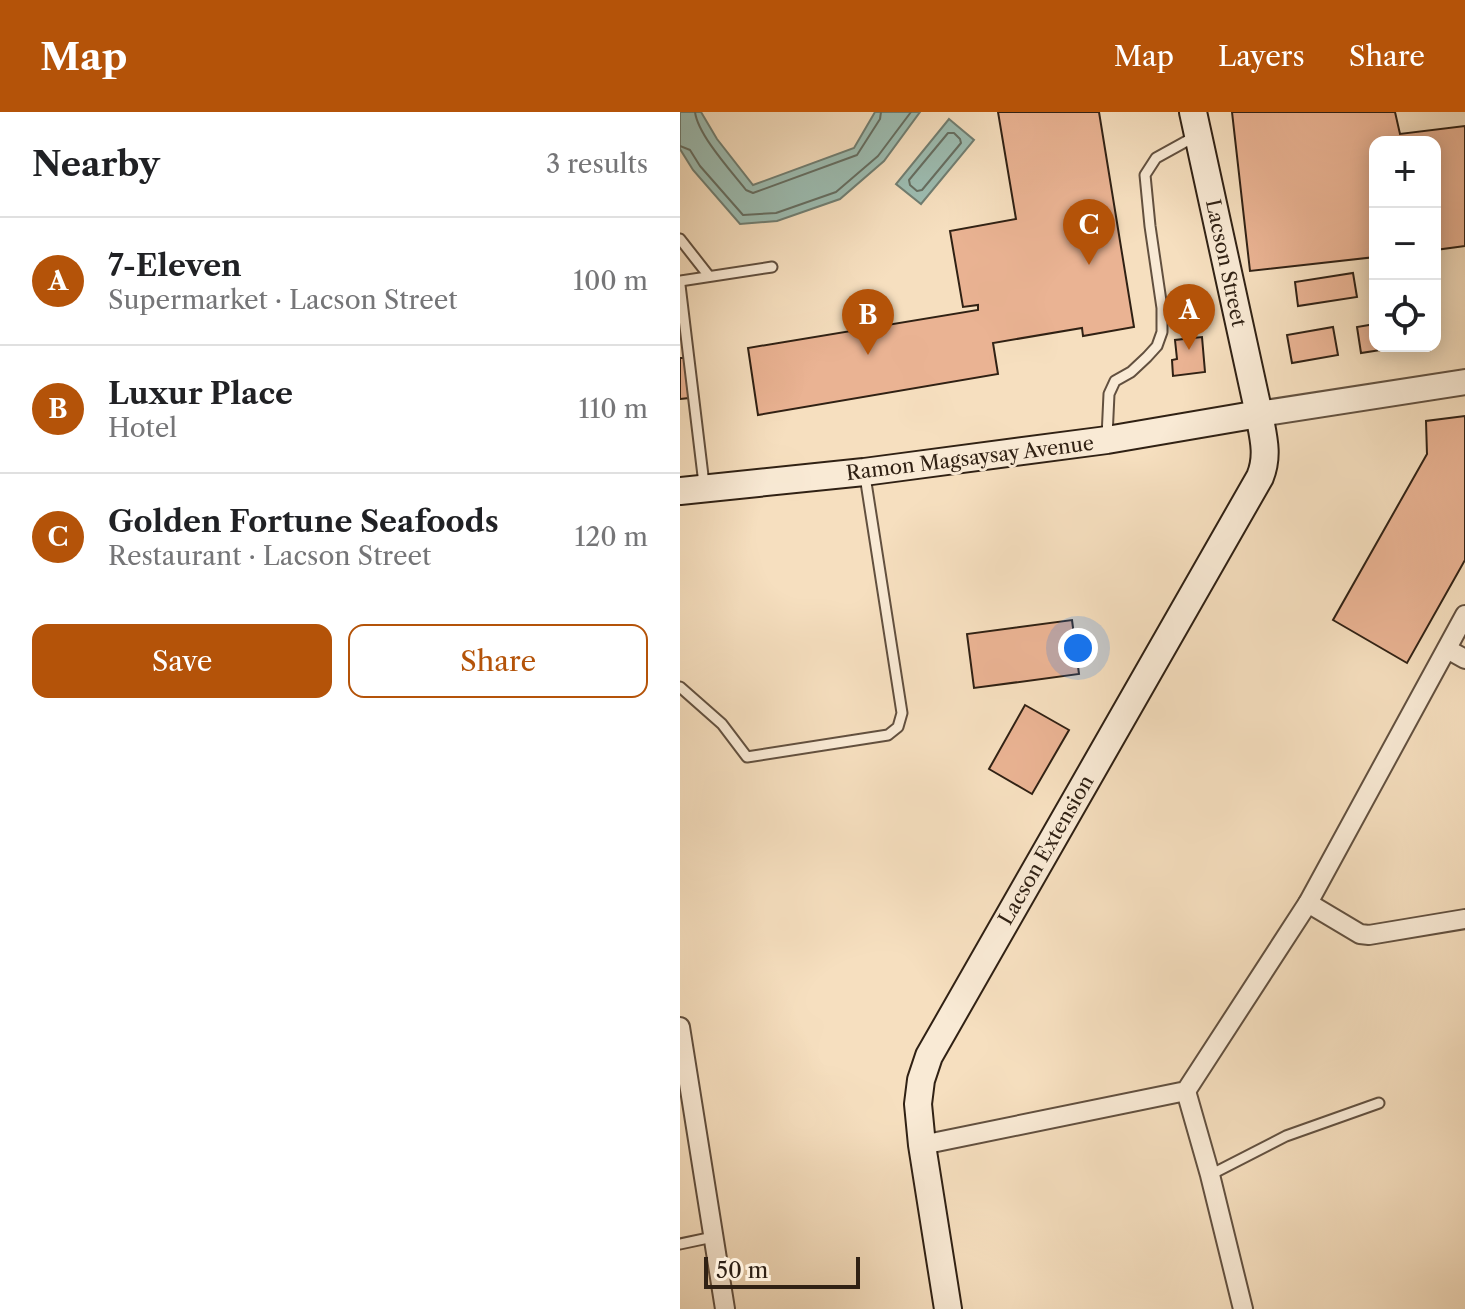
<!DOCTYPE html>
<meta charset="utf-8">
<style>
body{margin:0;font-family:"Libre Caslon Text",serif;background:#f6f6f6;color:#202124}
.controls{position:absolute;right:24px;top:24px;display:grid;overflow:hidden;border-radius:16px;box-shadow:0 4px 20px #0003}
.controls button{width:72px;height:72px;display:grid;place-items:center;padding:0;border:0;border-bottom:2px solid #e0e0e0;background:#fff;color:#202124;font:40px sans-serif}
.scale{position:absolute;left:24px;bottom:20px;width:156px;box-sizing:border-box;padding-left:8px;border:4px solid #302114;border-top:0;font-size:22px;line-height:28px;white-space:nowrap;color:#302114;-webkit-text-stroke:6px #f9ead5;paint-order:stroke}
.you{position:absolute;left:398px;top:536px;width:28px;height:28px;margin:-20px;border:6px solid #fff;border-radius:50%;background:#1a73e8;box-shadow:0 0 0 12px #1a73e833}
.badge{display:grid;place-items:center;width:52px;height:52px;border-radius:50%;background:#b45309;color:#fff;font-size:26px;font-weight:700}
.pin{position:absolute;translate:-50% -66px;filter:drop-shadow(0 2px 4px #0008)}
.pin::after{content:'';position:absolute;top:42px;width:28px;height:24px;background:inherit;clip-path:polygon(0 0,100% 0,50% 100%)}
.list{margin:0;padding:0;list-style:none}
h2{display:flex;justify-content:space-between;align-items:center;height:104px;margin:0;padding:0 32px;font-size:34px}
h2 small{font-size:26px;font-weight:400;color:#757577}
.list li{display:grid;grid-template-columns:52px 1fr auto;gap:24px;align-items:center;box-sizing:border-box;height:128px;padding:0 32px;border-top:2px solid #e0e0e0}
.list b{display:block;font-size:30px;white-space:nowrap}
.list p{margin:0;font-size:26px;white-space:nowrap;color:#757577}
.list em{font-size:26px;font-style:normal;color:#757577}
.actions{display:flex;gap:16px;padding:24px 32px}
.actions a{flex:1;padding:18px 0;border:2px solid #b45309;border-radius:16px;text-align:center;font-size:28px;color:#b45309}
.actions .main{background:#b45309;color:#fff}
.icon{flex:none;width:44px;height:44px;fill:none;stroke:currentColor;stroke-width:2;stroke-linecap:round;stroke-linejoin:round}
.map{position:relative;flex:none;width:785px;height:1197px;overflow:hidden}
header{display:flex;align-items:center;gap:48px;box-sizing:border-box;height:112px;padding:0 40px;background:#b45309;color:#fff}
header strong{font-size:38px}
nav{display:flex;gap:44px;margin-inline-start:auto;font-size:28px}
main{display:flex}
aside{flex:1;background:#fff}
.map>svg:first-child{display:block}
.water{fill:#9dbdb2;stroke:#717f73;stroke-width:2}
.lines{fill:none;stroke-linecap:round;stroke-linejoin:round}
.shore{stroke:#666f63;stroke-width:2}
.building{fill:#eab393;stroke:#302114;stroke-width:2}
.service-casing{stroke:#62503f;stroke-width:13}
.minor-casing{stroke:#62503f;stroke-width:22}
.tertiary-casing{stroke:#62503f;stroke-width:28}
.secondary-casing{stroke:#302114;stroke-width:30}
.service{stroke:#f9ead5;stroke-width:9}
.minor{stroke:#f9ead5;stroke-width:18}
.tertiary{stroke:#f9ead5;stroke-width:24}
.secondary{stroke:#f9ead5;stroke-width:26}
.labels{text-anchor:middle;stroke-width:6;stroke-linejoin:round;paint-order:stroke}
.street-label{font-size:20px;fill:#302114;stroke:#f9ead5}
</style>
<header>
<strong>Map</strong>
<nav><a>Map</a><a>Layers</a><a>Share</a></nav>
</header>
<main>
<aside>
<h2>Nearby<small>3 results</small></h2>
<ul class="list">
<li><span class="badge">A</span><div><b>7-Eleven</b><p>Supermarket · Lacson Street</p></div><em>100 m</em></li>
<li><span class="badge">B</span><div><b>Luxur Place</b><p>Hotel</p></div><em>110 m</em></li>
<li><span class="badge">C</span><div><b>Golden Fortune Seafoods</b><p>Restaurant · Lacson Street</p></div><em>120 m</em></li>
</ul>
<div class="actions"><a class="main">Save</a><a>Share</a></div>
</aside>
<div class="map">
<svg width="785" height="1197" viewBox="0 0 785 1197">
<rect width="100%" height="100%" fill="#f6dfbf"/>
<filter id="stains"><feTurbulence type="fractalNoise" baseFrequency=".0025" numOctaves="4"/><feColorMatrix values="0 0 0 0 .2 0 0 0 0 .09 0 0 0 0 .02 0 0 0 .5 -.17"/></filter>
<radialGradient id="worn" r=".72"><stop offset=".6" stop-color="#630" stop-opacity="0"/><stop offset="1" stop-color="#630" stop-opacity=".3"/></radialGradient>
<g class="water">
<path d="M0 0H21L37 27 73 73 174 36 195 0H240L204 49 160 87 97 109 60 112 13 58 0 37Z"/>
<path d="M269 7 294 28 241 92 216 72Z"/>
</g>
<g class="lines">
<g class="shore">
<path d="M15 0C18 23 51 59 66 78L73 81 177 43 200 7 201 0"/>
<path d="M268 21H274L280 27 281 31 242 78 237 79 230 73 229 68Z"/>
<path d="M0 34 10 38 20 54 63 103 96 101 156 80 198 44 231 0"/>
</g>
</g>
<g class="building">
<path d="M318 0H419L454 215 403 224 402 216 313 231 318 262 78 303 68 236 298 198V193L283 195 270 119 336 107Z"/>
<path d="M552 0H715L720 22 785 14V134L755 138V30H695V145L570 159Z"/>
<path d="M673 161 677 185 618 194 615 170Z"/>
<path d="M695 212V234H706L707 237 681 241 677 215Z"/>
<path d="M653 215 658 243 612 251 607 223Z"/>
<path d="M522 225 525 260 493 264 492 248 497 247 495 228Z"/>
<path d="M0 246H5L9 286 0 287Z"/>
<path d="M785 304V448L727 551 653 508 747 342 746 309Z"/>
<path d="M392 508 399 562 294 576 287 522Z"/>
<path d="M345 593 389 618 352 682 309 657Z"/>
</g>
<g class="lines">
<g class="service-casing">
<g id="service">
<path d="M0 127 29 164"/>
<path d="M0 169 92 155"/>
<path d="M0 173 24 372"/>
<path d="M427 325 429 282 435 269 451 260 467 245 477 234 482 220V196L470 114 465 63 476 46 514 25"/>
<path d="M0 575 42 612 67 645 208 623 218 615 222 601 185 364"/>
<path d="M530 1063 606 1024 699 991"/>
<path d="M0 1132 33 1125"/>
</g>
</g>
<g class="minor-casing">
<g id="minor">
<path d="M767 537 785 547"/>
<path d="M628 791 680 822 689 823 785 807"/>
<path d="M0 915 45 1197"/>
<path d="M506 979 530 1063 563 1197"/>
<path d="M242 1033 506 979 628 791 785 503"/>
</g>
</g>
<g class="tertiary-casing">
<path id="tertiary" d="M579 302 785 270"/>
</g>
<g class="secondary-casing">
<g id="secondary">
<path d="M0 379 184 360 427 328 579 302"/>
<path d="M268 1197 242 1033 238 992 241 968 249 944 580 365C589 343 583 324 579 302L513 0"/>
</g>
</g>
<use href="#service" class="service"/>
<use href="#minor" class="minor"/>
<use href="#tertiary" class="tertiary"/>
<use href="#secondary" class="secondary"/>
</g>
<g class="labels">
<g class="street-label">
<text transform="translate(546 151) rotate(78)" y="7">Lacson Street</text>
<text transform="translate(290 346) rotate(-7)" y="7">Ramon Magsaysay Avenue</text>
<text transform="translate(366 738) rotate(-60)" y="7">Lacson Extension</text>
</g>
</g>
<rect width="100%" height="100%" filter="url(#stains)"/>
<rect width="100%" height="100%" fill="url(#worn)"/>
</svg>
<div class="controls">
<button>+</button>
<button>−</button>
<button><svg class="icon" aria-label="locate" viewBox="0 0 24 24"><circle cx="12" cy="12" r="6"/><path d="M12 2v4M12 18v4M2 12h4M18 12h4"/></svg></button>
</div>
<div class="scale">50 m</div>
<div class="you"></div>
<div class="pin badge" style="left:509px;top:238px">A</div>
<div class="pin badge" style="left:188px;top:243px">B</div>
<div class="pin badge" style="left:409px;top:153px">C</div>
</div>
</main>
